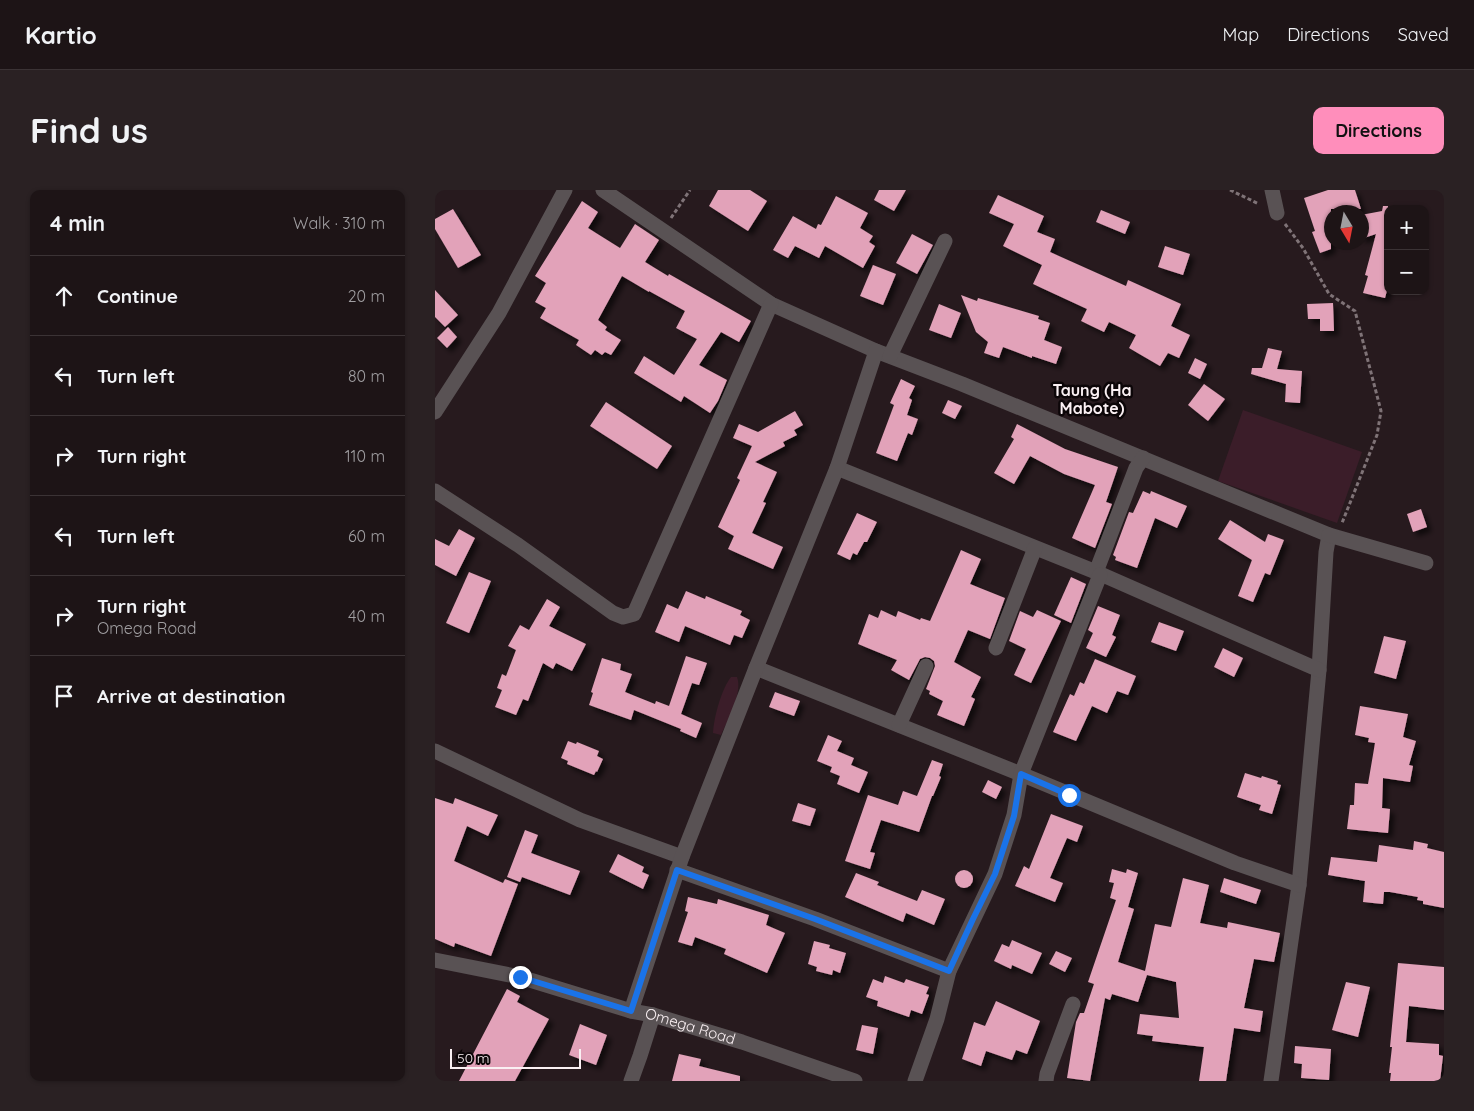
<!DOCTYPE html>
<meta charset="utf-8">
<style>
body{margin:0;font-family:Quicksand,sans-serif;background:#2a2123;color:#f1f3f6}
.controls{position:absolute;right:15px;top:15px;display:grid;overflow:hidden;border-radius:10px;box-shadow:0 1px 4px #0004}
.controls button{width:45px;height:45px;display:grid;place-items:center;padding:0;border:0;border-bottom:1px solid #3b3335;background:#1d1416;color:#f1f3f6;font:25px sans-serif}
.compass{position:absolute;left:889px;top:15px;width:45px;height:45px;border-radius:50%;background:#1d1416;box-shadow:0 1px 4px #0004;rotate:170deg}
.scale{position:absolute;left:15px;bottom:12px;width:131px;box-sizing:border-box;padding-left:5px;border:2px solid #faf0f3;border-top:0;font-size:14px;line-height:18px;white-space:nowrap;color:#faf0f3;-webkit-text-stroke:4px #0c0608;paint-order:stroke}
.stop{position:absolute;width:15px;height:15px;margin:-11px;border:4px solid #1a73e8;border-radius:50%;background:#fff}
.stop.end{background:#1a73e8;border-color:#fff;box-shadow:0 1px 5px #0008}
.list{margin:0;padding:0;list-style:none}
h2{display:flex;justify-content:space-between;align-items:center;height:65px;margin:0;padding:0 20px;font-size:21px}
h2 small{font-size:16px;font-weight:400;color:#a09ea1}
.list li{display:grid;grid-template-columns:32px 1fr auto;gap:15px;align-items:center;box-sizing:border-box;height:80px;padding:0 20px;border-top:1px solid #3b3335}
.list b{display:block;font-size:19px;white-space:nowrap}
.list p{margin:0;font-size:16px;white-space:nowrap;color:#a09ea1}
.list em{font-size:16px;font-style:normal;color:#a09ea1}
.icon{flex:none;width:28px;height:28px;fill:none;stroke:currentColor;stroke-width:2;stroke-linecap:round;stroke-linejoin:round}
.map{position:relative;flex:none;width:1009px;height:891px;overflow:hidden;border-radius:10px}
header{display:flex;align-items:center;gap:30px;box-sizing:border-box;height:70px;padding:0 25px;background:#1d1416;border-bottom:1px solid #3b3335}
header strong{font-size:24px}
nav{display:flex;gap:28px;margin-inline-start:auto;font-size:18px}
.intro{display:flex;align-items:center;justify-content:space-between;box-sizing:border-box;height:120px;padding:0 30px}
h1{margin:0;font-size:35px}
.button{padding:12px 22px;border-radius:10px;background:#ff8ebb;color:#111;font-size:18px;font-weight:700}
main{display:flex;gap:30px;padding:0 30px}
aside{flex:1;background:#1d1416;border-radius:10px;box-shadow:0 1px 4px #0004}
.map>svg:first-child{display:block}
.green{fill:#3b1d29}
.building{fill:#e2a2b9;filter:url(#shadow)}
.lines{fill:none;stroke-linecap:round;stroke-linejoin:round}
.path{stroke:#7f7377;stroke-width:3;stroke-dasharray:4 2.5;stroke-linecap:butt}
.minor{stroke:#595254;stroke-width:15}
.route{stroke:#1a73e8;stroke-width:6}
.labels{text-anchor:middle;stroke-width:5;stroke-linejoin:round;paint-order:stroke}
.street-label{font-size:15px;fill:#faf0f3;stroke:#0c0608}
.neighbourhood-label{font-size:16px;font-weight:bold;fill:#faf0f3;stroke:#0c0608}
</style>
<header>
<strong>Kartio</strong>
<nav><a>Map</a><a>Directions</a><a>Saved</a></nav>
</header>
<div class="intro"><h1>Find us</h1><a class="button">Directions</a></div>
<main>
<aside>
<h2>4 min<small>Walk · 310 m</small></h2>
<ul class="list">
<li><svg class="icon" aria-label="ahead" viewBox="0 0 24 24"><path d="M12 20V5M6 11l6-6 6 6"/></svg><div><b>Continue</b></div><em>20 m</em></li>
<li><svg class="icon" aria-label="left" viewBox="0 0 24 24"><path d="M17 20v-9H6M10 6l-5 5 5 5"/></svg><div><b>Turn left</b></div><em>80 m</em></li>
<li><svg class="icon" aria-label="right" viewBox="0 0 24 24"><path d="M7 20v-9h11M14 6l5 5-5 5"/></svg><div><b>Turn right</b></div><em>110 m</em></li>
<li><svg class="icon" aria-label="left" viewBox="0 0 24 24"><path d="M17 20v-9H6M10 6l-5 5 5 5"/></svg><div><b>Turn left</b></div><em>60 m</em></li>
<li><svg class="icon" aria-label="right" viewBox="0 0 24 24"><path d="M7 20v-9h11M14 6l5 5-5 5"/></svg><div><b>Turn right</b><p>Omega Road</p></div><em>40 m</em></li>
<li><svg class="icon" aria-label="arrive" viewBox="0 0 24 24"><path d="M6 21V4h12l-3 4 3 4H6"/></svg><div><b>Arrive at destination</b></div></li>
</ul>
</aside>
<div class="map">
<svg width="1009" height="891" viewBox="0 0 1009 891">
<defs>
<filter id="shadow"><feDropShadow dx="4.5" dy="4.5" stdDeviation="2.5" flood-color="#0009"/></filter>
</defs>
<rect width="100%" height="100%" fill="#271a1e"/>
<g class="green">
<path d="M808 220 927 262 902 333 783 291Z"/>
<path d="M296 487H302C308 502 293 530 286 545L278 543C279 527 286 500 296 487Z"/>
</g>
<g class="building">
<path d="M283 0H315L332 11 313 41 274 16Z"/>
<path d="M444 0H471L459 21 439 10Z"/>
<path d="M893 0H920L926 19H896V59L885 63 877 42 880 41 869 8Z"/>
<path d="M563 5 609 26 602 42 620 49 615 62 691 96 693 90 746 114 736 136 755 145 744 168 733 163 725 176 694 158 701 145 674 132 669 142 646 131 652 119 598 94 607 75 568 56 579 34 554 23Z"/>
<path d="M401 6 433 23 425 38 438 46 434 52 440 56 428 78 390 56 384 68 360 56 353 68 338 60 358 26 381 39 383 34 386 35Z"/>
<path d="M147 11 163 22 153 38 185 58 200 34 224 50 210 72 233 86 234 84 316 131 304 152 286 142 264 175 292 190 283 211 275 223 249 206 246 212 199 183 209 166 239 185 262 149 241 138 250 121 214 101V102L187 86 163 130 172 137 170 140 186 150 176 165 170 162 167 165 160 160 156 165 141 155 144 150 105 128 111 118 100 112 111 93 100 86Z"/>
<path d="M948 16H953V97L950 108 928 103 933 86 930 85 941 44 926 49V25L947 21Z"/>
<path d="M18 19 46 65 23 78 0 39V29Z"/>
<path d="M666 20 695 32 690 44 661 32Z"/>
<path d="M477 44 498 55 482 84 461 73Z"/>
<path d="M730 56 755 64 748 85 723 77Z"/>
<path d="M438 75 461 84 448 115 425 106Z"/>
<path d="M0 100 23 125 10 137 0 127Z"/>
<path d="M526 105 542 111 543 108 604 126 603 129 615 133 609 150 627 157 621 174 597 166V168L568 157 564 168 549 163 553 152 541 142Z"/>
<path d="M898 113 899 141H885V129H873L872 114Z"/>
<path d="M504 114 526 123 516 148 494 140Z"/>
<path d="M13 137 22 147 12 158 2 148Z"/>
<path d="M833 158 847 161 842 179 867 181 865 213 850 212 851 194 816 184 817 178H827Z"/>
<path d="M760 168 772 174 765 189 753 183Z"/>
<path d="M466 189 480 196 474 208 477 210 472 225 483 229 477 245 473 243 462 271 441 263 459 215 455 213Z"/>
<path d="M769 194 790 209 773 231 753 215Z"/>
<path d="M513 210 527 216 520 229 507 223Z"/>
<path d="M171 212 237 256 222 279 155 236Z"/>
<path d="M360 221 368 235 359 240 362 245 348 252 350 256 320 272 342 282 328 312 331 313 317 343 348 357 338 379 293 359 299 346 283 337 305 290 302 288 317 256 298 248 304 234 323 242Z"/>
<path d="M582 234 630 259 683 277 671 312 677 314 660 358 637 348 660 295 629 284 595 266 579 294 559 283 579 249 576 247Z"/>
<path d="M708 301 715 304 716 301 752 316 742 338 720 328 702 378 680 370 681 367 678 365 694 322 698 323Z"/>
<path d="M986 319 992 337 978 342 972 324Z"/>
<path d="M422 323 442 332 432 352H429L422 365 418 363 415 370 402 364Z"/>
<path d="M795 330 830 352 833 344 849 350 835 385 830 383 818 412 803 406 817 370 783 349Z"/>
<path d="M24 339 40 348 21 386 0 375V349L14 356Z"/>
<path d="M526 360 546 369 535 394 570 408 555 449 533 440 519 472 546 487 536 507 540 509 529 536 502 525 508 511 494 504 495 501 491 499 500 476 499 471 495 468 490 467 485 469 474 490 456 480 462 470 423 454 434 424 443 428 446 420 461 427 463 421 485 430 486 428 495 431Z"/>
<path d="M34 382 56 391 34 443 11 433Z"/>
<path d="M636 387 651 394 636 433 619 425Z"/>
<path d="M251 401 270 409 271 406 307 421 305 425 315 430 307 448 299 445 295 455 250 436 244 452 220 442 232 414 243 419Z"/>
<path d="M112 409 125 417 114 436 151 454 137 481 121 473 118 479 108 473 93 511 88 509 81 525 60 517 67 500 62 498 67 484 71 486 81 460 73 456 85 435 94 440Z"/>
<path d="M663 416 685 425 677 445 681 447 671 467 651 458 658 443 653 440Z"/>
<path d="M602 420 626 431 596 493 579 485 591 459 574 451 585 421 598 427Z"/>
<path d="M724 432 749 441 741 461 716 452Z"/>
<path d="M949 446 971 451 961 489 939 483Z"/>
<path d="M788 458 808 468 799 487 779 477Z"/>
<path d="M251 466 272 473 264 495 257 493 246 524 267 533 261 548 245 541 246 539 199 520 196 530 154 515 158 503 156 502 167 468 186 474 185 480 197 484 190 502 220 514 221 511 234 516Z"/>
<path d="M660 469 701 486 693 505 682 501 672 523 657 516 641 551 618 542 635 504 639 506 645 492 649 494Z"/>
<path d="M340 502 365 511 359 526 334 517Z"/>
<path d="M925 516 973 524 968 547 981 551 974 575 978 576 975 592 948 588 947 618 955 619 953 643 912 639 915 615H919L920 593 933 594 940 553 933 552 934 548 920 545Z"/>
<path d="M393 545 407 551 402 561 419 568 416 575 433 582 424 603 402 594 405 586 395 582 397 577 382 571Z"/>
<path d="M133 551 141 554 142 552 164 561 162 566 168 569 162 582 161 581 159 585 132 574 133 571 126 568Z"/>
<path d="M497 570 508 574 504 586 506 587 498 606H497L484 642 446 630 435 662 440 663 435 679 410 671 433 605 463 615 468 601 482 606Z"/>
<path d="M810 583 826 588 827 586 843 591 842 594 846 595 837 624 824 620 826 615 802 607Z"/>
<path d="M553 590 567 597 561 609 547 602Z"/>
<path d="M0 608 18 614 20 608 63 625 53 646 32 636 19 671 68 693 70 689 83 694 56 766 20 753 19 757 0 749Z"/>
<path d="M363 613 381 619 375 636 357 631Z"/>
<path d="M616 624 648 636 642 652 632 648 615 688 628 693 620 712 580 696 589 676 594 679Z"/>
<path d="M90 640 103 645 96 663 145 681 135 705 87 687 85 692 72 687Z"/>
<path d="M979 651 993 654 992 658 1009 662V718L988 714V711L982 710 983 707 955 702H949L948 714 928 712 930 691 893 685 896 667 942 672 944 655 978 660Z"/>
<path d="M183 664 209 677 207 682 214 685 208 699 174 682Z"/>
<path d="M677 679 691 683 692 679 703 683 693 717 699 719 683 772 710 781 720 734 736 737 748 688 774 695 765 733 792 738 793 732 845 743 839 772 819 769 809 818 828 821 825 842 799 838 791 891H764L769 857 717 851 718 846 702 844 705 824 744 828 741 792 712 785 703 812 677 804 675 810 670 808 655 891 632 888 641 832 645 823H649L659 794 653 792 681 710 675 708 679 693 674 692Z"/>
<circle cx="529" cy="689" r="9"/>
<path d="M421 683 444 692 442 695 482 711 487 700 510 709 499 735 471 723 468 732 410 707Z"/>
<path d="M789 688 826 700 821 714 785 702Z"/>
<path d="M253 707 282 714 283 709 334 725 331 735 350 743 332 783 289 764 291 759 260 747 257 756 243 752 253 722 250 721Z"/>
<path d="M577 750 607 763 597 784 577 775 576 779 559 771 567 754 574 757Z"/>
<path d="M379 751 395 755 394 758 411 763 405 783 398 780 397 785 381 781 382 777 373 774Z"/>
<path d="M621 761 637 768 630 782 614 774Z"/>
<path d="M963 773 1009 777V820L974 816 971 852 1004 854V865L1008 866 1005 891H955L956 883H954L957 857H955Z"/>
<path d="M450 786 469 793 471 789 494 797 491 804 494 805 487 824 476 820 474 827 442 816 443 811 431 807 438 789 448 793Z"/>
<path d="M911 792 935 797 923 847 897 840Z"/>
<path d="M72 799 85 806 82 812 114 829 80 891H24Z"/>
<path d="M561 811 605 831 592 864 581 860 577 870 551 861 546 876 527 869 539 832 550 836Z"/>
<path d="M145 834 172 845 161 875 134 865Z"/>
<path d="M427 835 443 838 438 864 421 860Z"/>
<path d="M860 856 896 859 894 890 866 888 867 874 859 873Z"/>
<path d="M244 864 266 869 264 876 305 886V891H237Z"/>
</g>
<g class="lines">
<g class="path">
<path d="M795 0 824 14"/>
<path d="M236 28 255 0"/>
<path d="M850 34 868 58 894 104 920 121 946 221 942 245 907 333"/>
</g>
<g class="minor">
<path d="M168 0 336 114 441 161 527 194 894 345 891 362 884 480 864 695 836 891"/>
<path d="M837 0 842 23"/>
<path d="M455 166 510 51"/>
<path d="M0 222 64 123 130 0"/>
<path d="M402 278 661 382 884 480"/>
<path d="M0 301 83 355 178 423 188 427 199 424 336 114"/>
<path d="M894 345 991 373"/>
<path d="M661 382 701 278 708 268"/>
<path d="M561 458 600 358"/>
<path d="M321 478 586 584 800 673 864 695"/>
<path d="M464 535 491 476"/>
<path d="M0 561 145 630 247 667"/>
<path d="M242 680 380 729 514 781 560 684 579 625 586 584 665 385"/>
<path id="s1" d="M0 770 85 787 196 821 218 825 307 852 420 891"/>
<path d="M196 821 247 667 321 478 402 278 441 161"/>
<path d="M196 891 205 866 218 825"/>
<path d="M480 891 502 829 514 781"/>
<path d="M611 891 612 884 638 814"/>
</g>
</g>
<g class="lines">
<path class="route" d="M85 787 196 821 242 680 380 729 514 781 538 729 560 684 579 626 586 584 634 605"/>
</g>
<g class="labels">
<g class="street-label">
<text dy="5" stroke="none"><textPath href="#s1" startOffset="264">Omega Road</textPath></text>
</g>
<g class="neighbourhood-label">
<text x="657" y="206">Taung (Ha<tspan x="657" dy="18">Mabote)</tspan></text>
</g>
</g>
</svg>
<div class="controls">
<button>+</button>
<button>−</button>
</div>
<svg class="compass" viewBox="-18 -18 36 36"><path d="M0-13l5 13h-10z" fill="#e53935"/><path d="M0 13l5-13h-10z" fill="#a09ea1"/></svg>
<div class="scale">50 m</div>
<div class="stop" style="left:634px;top:605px"></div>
<div class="stop end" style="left:85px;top:787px"></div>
</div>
</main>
